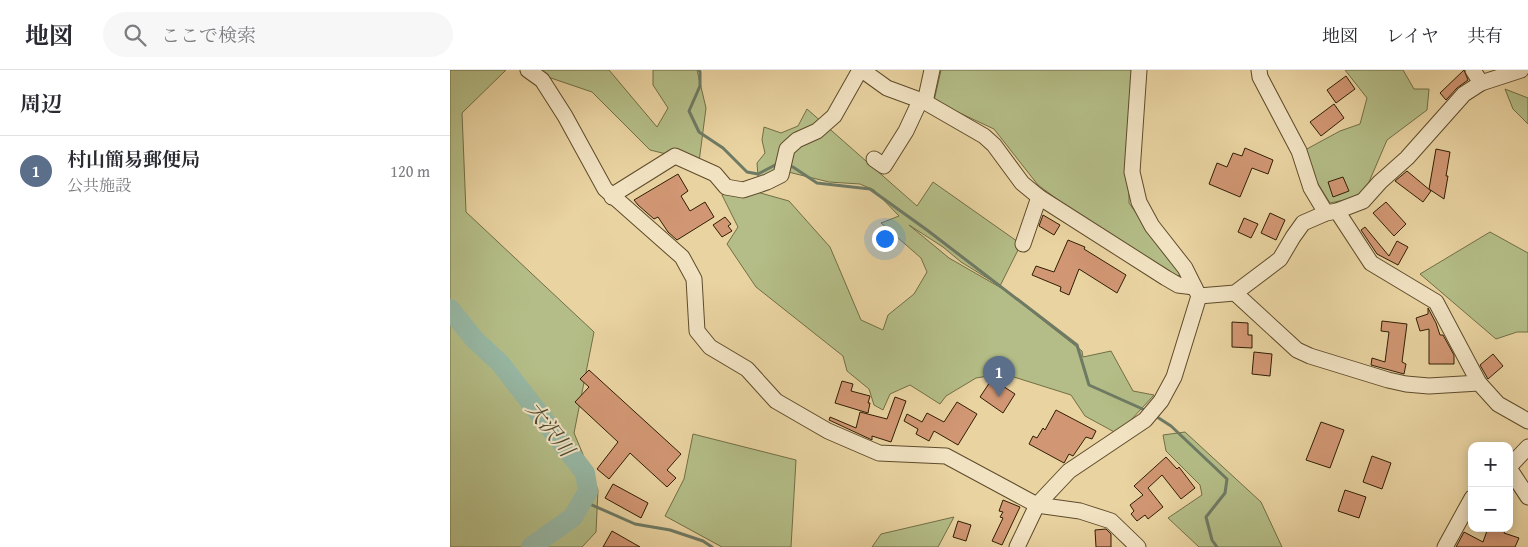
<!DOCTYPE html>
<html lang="ja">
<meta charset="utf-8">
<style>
body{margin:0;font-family:"Gentium Book Plus","Noto Serif JP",serif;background:#f7f7f7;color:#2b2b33}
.controls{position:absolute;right:15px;bottom:15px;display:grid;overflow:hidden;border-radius:10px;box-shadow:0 2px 12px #0003}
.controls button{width:45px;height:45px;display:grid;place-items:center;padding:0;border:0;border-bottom:1px solid #e1e1e2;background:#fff;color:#2b2b33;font:25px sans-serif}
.you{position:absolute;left:434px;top:168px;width:18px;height:18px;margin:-12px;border:4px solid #fff;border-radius:50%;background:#1a73e8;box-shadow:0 0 0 8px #1a73e833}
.badge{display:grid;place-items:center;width:32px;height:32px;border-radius:50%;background:#0b8043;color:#fff;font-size:16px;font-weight:700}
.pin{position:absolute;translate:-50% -41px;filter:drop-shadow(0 1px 2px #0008)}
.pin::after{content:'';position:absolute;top:26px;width:18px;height:15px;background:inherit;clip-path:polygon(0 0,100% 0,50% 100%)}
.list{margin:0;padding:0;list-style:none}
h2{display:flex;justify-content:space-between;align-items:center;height:65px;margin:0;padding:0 20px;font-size:21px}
h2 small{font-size:16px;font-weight:400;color:#7c7c81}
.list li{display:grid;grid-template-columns:32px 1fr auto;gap:15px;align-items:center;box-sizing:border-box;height:70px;padding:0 20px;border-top:1px solid #e1e1e2}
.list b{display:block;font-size:19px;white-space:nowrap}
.list p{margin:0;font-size:16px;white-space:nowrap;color:#7c7c81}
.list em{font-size:16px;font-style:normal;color:#7c7c81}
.icon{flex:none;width:28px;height:28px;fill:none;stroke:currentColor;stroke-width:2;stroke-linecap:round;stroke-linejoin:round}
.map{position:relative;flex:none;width:1078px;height:477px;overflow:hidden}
header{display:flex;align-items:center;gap:30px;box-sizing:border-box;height:70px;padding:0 25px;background:#fff;border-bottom:1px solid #e1e1e2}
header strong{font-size:24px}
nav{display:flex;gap:28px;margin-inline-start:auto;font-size:18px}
.search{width:350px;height:45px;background:#f7f7f7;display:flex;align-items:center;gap:12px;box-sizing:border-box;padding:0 18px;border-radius:28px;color:#7c7c81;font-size:19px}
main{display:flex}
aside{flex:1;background:#fff}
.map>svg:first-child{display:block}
.green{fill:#b4bd87;stroke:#726e45}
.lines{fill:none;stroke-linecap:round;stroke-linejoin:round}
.stream{stroke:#6e7a64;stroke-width:3}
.river{stroke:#97b8a5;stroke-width:20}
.building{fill:#d19673;stroke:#301e03}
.minor-casing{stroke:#5e4b2a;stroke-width:17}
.minor{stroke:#f1e2c2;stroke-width:15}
.labels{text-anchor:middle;stroke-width:4;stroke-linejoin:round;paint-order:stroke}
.water-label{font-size:21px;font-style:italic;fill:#4f4c34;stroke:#f1e2c2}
</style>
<header>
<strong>地図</strong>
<div class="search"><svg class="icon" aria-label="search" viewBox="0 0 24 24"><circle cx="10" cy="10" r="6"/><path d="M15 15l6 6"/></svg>ここで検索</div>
<nav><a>地図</a><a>レイヤ</a><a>共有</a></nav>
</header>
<main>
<aside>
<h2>周辺<small></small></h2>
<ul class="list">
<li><span class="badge" style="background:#5c6f8a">1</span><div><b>村山簡易郵便局</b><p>公共施設</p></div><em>120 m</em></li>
</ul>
</aside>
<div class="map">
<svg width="1078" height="477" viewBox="0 0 1078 477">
<rect width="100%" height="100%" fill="#e9d3a1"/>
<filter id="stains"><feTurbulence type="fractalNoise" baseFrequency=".004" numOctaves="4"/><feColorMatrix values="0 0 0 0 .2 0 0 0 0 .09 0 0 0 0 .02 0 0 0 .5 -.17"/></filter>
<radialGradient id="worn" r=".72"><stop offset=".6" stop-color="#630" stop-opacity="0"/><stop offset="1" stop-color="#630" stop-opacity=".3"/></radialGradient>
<g class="green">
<path d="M0 0H56L12 43 16 142 144 262 124 363 148 420 146 462 132 477H0Z"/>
<path d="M82 0H159L207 57 218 38 203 15V0H247L256 38 249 92 200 80 142 22 92 5Z"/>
<path d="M491 0H684L679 78V133L731 205 727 206 635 150 588 115 544 59 484 31Z"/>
<path d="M895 0H953L964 19H979L977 40 937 70 913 126 880 133 857 96 855 80 890 61 910 54 917 28Z"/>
<path d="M1055 19 1078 28V54L1063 39Z"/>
<path d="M357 39 467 136 483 112 571 174 550 216 511 192 493 177 459 155 499 188 553 219 632 281 633 287 661 281 683 321 704 325 668 364 635 346 621 325 564 307 538 306 526 308 496 326 490 334 460 315 440 324 433 340 424 335 419 319 397 301 393 286 306 217 277 174 288 157 272 125 296 119 339 131 380 177 411 250 433 260 438 245 464 224 477 202 471 188 431 153 449 146 424 120 410 114 379 112 334 101 319 111 308 106 307 93 315 83 312 70 314 57 331 63 348 56Z"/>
<path d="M1040 162 1078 183V262H1067L1046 269 970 204Z"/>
<path d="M735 362 811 432 832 477H749L718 448 752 425 750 415 716 381 713 365Z"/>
<path d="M243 364 346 390 341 477H272L215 446 234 409Z"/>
<path d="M504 447 488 477H422L431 464Z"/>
</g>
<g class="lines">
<g class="stream">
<path d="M249 0 250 2V16L239 41 249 62 273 78 297 102 308 104 327 94"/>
<path d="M338 96 343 97 367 113 420 119 477 160 627 275 639 315 697 341"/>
<path d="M704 345 721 356 777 409 775 423 756 447 762 470 767 477"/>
<path d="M133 431 185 454 220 460 253 471 262 477"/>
</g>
<path class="river" d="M0 239 25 270 50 293 135 403 138 421 123 447 81 477"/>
</g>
<g class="building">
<path d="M1014 0 1018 10 1007 18 996 30 990 23Z"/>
<path d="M896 6 905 19 886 33 877 20Z"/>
<path d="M884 34 894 48 871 66 860 52Z"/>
<path d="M795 78 823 90 818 104 802 98 790 127 759 114 767 93 777 97 783 83 792 86Z"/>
<path d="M986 79 1000 82 996 106H998L994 129 979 119Z"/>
<path d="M957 101 981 121 973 132 945 111Z"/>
<path d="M228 104 238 121 231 126 240 141 255 132 264 147 227 170 218 162 208 147 204 149 188 135 184 130Z"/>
<path d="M893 107 899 121 883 127 878 112Z"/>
<path d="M936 132 956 154 944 166 923 143Z"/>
<path d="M820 143 835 150 826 170 811 163Z"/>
<path d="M593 145 610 155 604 165 589 156Z"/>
<path d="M275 147 281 154 278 156 282 161 272 167 263 155Z"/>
<path d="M794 148 808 154 801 168 788 162Z"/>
<path d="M915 157 939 186 947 171 958 177 948 195 927 184 911 160Z"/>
<path d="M618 170 635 177 634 179 676 205 667 223 629 199 619 225 610 221 611 217 582 205 586 196 604 202Z"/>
<path d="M978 238 986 253 990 265H993L1004 285V294H979V259L970 261 966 248 978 244Z"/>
<path d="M932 251 957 254 952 292 956 294 954 304 921 295 922 288 935 292 939 262 931 261Z"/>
<path d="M782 252 798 253V265H802V278L782 277Z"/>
<path d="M804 282 822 284 820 306 802 304Z"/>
<path d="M1043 284 1053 296 1038 309 1030 295Z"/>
<path d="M139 300 231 384 217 400 226 408 217 417 180 383 159 409 147 399 168 372 125 332 139 317 130 309Z"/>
<path d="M542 309 565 324 553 343 530 327Z"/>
<path d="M392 311 403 314 401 321 420 326 418 333H420L418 343 385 333Z"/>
<path d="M445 327 456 331 441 372 422 366V370L379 350 380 347 406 358 410 342 437 349Z"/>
<path d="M507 332 527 344 508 375 484 361 479 371 466 364 468 359 454 351 457 344 472 352 477 343 494 352Z"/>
<path d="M606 340 646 361 642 369 636 367 623 386 619 384 614 393 579 374 583 366 587 368 593 358 595 360Z"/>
<path d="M871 352 894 360 880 398 856 390Z"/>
<path d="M922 386 941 393 932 419 913 412Z"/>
<path d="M716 387 727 399 729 397 745 418 731 429 712 405 698 418 713 437 698 449 695 445 687 451 681 444 684 441 680 435 693 425 684 416Z"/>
<path d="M163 414 198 433 191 448 155 428Z"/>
<path d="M895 420 916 427 909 448 888 441Z"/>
<path d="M553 430 570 437 552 475 542 471 553 448 550 447 553 442 549 441Z"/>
<path d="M508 451 521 455 516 471 503 467Z"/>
<path d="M1038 458H1056L1054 463 1069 468 1065 477H1006L1014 462 1033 472Z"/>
<path d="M656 459 661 464V477H646L645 460Z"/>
<path d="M162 461 190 477H153Z"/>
</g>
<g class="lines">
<g class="minor-casing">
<g id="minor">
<path d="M78 0 92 10 115 46 155 119 232 187 244 209 247 261 260 277 297 299 326 331 378 361 429 383 496 386 587 435 630 441 661 451 688 477"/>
<path d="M412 0 437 18 475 32 534 66 544 75 572 113 589 127 716 208 728 215 744 217"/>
<path d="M809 0 810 7 849 81 861 118 876 143"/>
<path d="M1023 0 1031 13"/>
<path d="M475 32 482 0"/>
<path d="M424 89 434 96 456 61 470 31"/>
<path d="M162 127 169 121 225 86 265 104 276 117 293 120 317 112 331 105 337 79 347 70 367 61 384 46 410 0"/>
<path d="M887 141 921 193 986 232 1029 313"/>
<path d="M573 174 589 127"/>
<path d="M785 223 847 280 860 286 938 310 956 314 979 316 1029 313 1048 334 1078 351"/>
<path d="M749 226 785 223 830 189 843 167 853 153 876 143 887 141 913 131 930 112 957 88 1014 24 1031 13 1071 0"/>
<path d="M1059 397 1078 377"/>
<path d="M1059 398 1078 427"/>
<path d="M567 477 587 435 619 401 695 350 711 331 724 307 749 226 735 198 702 156 689 132 682 102 689 0"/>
<path d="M995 477 1022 428"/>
</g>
</g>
<use href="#minor" class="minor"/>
</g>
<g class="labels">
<g class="water-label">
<text transform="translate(100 359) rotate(52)" y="7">大沢川</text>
</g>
</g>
<rect width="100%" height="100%" filter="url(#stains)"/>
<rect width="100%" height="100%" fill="url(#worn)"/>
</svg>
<div class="controls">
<button>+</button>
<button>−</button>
</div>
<div class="you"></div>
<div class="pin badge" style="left:549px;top:327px;background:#5c6f8a">1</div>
</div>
</main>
